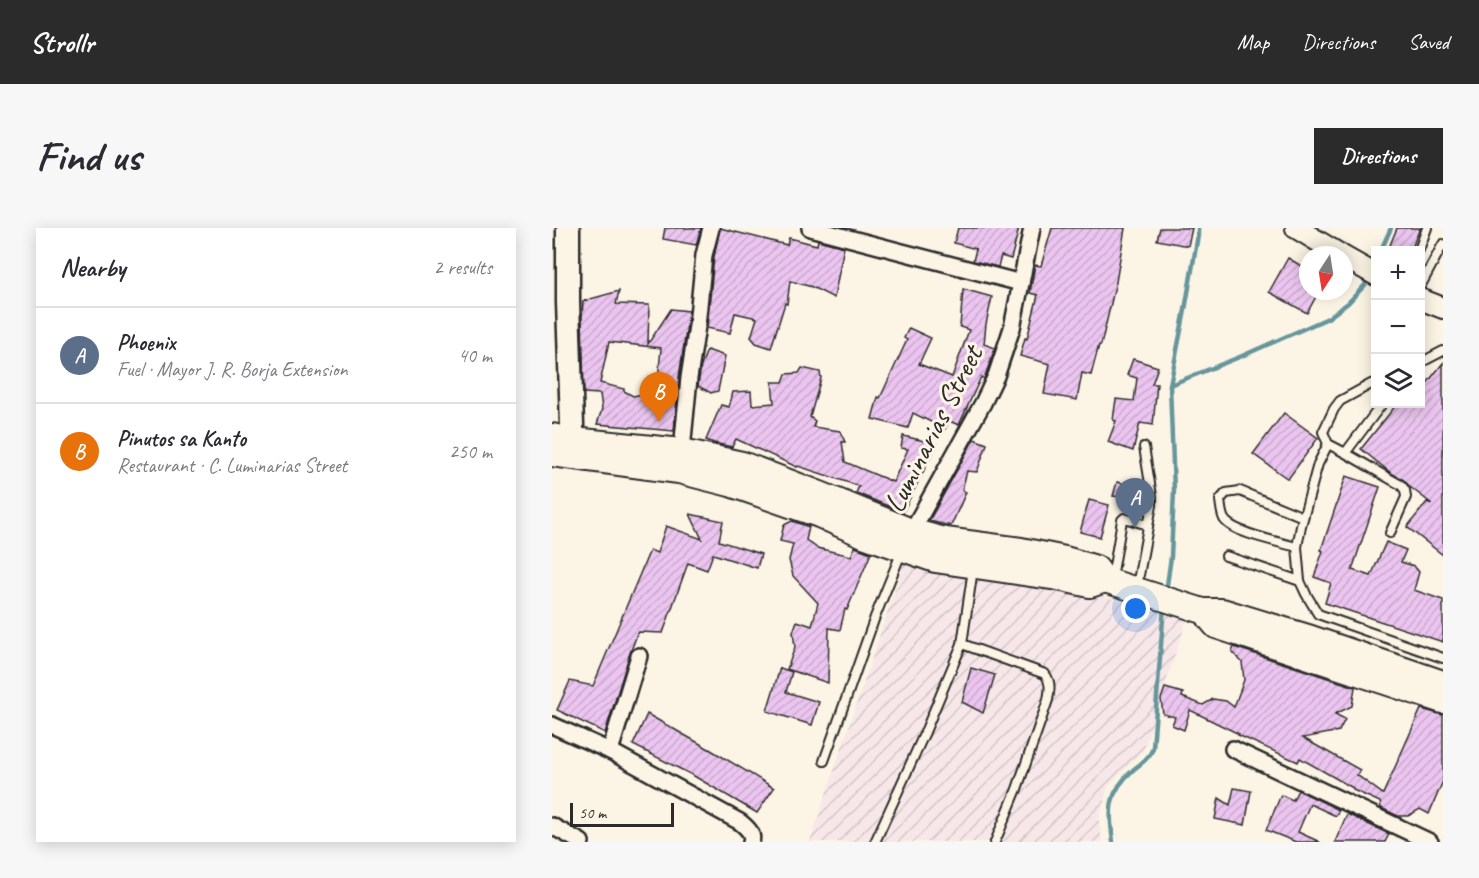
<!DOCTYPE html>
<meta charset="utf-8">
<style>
body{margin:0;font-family:Caveat,sans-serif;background:#f7f7f7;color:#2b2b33}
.controls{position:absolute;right:18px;top:18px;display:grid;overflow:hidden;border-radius:0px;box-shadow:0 3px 15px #0003}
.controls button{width:54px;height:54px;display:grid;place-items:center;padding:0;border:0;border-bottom:2px solid #e1e1e2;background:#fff;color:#2b2b33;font:30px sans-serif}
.compass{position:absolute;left:747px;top:18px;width:54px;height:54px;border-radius:50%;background:#fff;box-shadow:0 3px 15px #0003;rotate:192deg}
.scale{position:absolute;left:18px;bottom:15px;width:104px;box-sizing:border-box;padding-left:6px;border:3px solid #2b2b2b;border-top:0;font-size:16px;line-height:21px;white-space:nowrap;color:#2b2b2b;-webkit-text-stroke:4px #fcf5e5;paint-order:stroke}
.you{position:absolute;left:584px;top:381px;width:21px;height:21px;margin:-15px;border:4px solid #fff;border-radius:50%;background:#1a73e8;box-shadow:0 0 0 9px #1a73e833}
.badge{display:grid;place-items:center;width:39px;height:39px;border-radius:50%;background:#2b2b2b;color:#fff;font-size:20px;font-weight:700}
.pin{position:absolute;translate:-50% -50px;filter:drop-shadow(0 2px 3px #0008)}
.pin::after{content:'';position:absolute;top:32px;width:21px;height:18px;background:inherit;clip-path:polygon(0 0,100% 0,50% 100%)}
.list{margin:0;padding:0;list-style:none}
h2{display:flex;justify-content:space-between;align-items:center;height:78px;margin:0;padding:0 24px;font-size:26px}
h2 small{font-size:20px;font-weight:400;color:#7c7c81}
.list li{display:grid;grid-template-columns:39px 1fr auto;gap:18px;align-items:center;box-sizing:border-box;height:96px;padding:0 24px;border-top:2px solid #e1e1e2}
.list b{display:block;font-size:22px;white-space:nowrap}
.list p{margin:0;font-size:20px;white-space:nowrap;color:#7c7c81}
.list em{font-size:20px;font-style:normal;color:#7c7c81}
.icon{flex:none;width:33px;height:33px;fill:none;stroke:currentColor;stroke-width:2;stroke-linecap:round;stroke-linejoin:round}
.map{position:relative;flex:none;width:891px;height:614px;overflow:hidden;border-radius:0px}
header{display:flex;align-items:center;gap:36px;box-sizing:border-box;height:84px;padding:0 30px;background:#2b2b2b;color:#fff}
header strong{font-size:28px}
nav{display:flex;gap:33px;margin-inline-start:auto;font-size:21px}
.intro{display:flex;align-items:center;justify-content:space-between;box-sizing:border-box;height:144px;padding:0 36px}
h1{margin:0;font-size:42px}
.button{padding:15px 27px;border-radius:0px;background:#2b2b2b;color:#fff;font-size:21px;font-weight:700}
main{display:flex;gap:36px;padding:0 36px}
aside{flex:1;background:#fff;border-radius:0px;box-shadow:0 3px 15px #0003}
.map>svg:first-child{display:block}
.industrial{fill:url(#industrial-furrows)}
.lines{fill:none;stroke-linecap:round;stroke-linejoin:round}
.stream{stroke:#66969c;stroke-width:4.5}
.building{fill:url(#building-hatch);stroke:#2b2b2b;stroke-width:1.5;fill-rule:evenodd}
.service-casing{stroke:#2b2b2b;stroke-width:12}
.minor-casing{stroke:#2b2b2b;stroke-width:20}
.tertiary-casing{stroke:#2b2b2b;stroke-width:24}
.secondary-casing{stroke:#2b2b2b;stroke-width:27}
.primary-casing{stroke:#2b2b2b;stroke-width:28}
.service{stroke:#fcf5e5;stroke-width:8}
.minor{stroke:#fcf5e5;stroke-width:15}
.tertiary{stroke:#fcf5e5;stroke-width:20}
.secondary{stroke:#fcf5e5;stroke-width:22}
.primary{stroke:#fcf5e5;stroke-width:24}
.labels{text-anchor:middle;stroke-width:6;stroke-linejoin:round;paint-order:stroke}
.street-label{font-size:30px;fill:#2b2b2b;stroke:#fcf5e5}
</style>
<header>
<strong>Strollr</strong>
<nav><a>Map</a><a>Directions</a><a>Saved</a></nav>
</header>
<div class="intro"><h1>Find us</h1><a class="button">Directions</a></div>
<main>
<aside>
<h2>Nearby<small>2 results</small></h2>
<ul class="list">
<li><span class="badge" style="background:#5c6f8a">A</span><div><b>Phoenix</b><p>Fuel · Mayor J. R. Borja Extension</p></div><em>40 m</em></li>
<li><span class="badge" style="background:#e8710a">B</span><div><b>Pinutos sa Kanto</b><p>Restaurant · C. Luminarias Street</p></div><em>250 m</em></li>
</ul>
</aside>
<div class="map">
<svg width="891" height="614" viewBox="0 0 891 614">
<defs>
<pattern id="industrial-furrows" width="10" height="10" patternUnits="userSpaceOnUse" patternTransform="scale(1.5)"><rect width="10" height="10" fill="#f7e7e8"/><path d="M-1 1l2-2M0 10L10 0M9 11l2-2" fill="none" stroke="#d4c6c7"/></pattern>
<pattern id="building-hatch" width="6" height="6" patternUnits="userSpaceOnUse" patternTransform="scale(1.5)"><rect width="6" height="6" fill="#ebc5ef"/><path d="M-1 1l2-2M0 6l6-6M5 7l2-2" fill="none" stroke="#caa9cd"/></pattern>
</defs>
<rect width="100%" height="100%" fill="#fcf5e5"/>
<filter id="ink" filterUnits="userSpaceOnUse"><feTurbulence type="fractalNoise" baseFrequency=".0167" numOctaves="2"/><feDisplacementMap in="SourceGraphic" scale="12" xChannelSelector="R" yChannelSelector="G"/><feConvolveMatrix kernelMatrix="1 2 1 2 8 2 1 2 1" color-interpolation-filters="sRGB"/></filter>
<g filter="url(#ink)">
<path class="industrial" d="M352 335 412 346 506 356 635 391 592 521 556 559 547 592 550 614H258Z"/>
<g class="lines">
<g class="stream">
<path d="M829 22 839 0"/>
<path d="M618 157 690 128 776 90 796 75 813 57 817 48"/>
<path d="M614 364 619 329 622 263 618 157 633 82 646 7V0"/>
<path d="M561 614C557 581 555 565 582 541 590 535 598 529 601 520L612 378"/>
</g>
</g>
<g class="building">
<path d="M113 0H149L144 17 111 11Z"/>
<path d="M168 0 235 17 237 10 265 17 266 12 292 19 282 70 260 59 238 53 235 76 233 75 219 120 204 115 199 109 205 90 183 85 178 105 155 100 162 29Z"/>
<path d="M406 0H467L459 31 449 28 446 39 421 33 424 21 402 15Z"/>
<path d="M500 0H573L564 54 549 117H547L539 147 530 145 525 172 492 166 498 136 468 128 473 110 475 111 486 67 478 65 483 37 489 38Z"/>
<path d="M608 0H640L636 18 605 12Z"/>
<path d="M845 0H868L859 22H836Z"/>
<path d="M736 30 756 42V63H767L755 85 717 64Z"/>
<path d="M411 61 440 69 434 96 432 116 443 120 432 151 429 149 407 197 397 193 393 201 361 185 356 200 320 191 326 169 328 170 355 112 352 110 357 100 379 110 367 136 400 149 417 102 408 99Z"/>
<path d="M67 63 64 76 97 77 96 116 119 81 137 83 127 149 122 203 45 196 50 181 48 166 32 165 30 89 31 73ZM57 114 109 120 105 163 81 168 72 163V161L48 155Z"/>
<path d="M155 122 173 128 166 163 159 165 146 158 149 138Z"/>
<path d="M581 131 606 139 600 156H605L601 197 588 195 581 223 556 214 564 193 561 192 564 171 582 173 585 150 575 147Z"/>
<path d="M891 135V327L855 299 875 274 880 276 858 259 852 252 839 245 809 221 845 176H868V164Z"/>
<path d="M250 140 268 144 269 150 258 189 263 193 261 199 288 203 293 214H290L293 234 341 254 356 221 349 220 351 208 385 216 351 284 304 265 307 258 246 238 245 239 184 211 180 219 162 215 154 212 169 177 177 179 181 164 199 163 200 177 222 175 220 154H231L234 146 247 145Z"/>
<path d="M732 185 766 210 736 251 701 226Z"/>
<path d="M422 211 435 216 425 244 415 243 410 262 414 264 399 298 377 293Z"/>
<path d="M794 248 828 259 800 342 819 348 834 314 854 322 849 334 862 338 867 344 862 362 891 372V414L773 375 779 355 762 349 771 323 769 322Z"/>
<path d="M565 254 593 261V264L590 271 561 268Z"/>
<path d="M537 272 557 277 548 309 528 304Z"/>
<path d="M138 286 171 293 167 313 209 326 205 340 161 326 155 342 136 335 111 405 86 404 78 425 53 505 5 482 18 453 41 458 98 322 105 325 114 298 150 311Z"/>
<path d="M240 293 257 299 254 312 265 320 299 328 303 319 319 325 295 382 293 381 288 402 277 400 276 455 235 441 243 419 241 404 245 393 260 398 266 375 241 348 237 332 241 316 228 313 232 297Z"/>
<path d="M682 419 803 459 800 478 783 486 793 491 787 503 751 510 808 542 805 547 831 566 869 481 891 487V553L877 586 868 581 856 588H846L829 580 828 574 801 562V560L748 530 746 534 686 507 687 506 638 482 632 502 620 497 623 489 611 486 609 471 613 460 631 465 630 469 651 477 661 471 674 473 682 479 692 452 690 434 680 424Z"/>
<path d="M228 440 240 444 234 464 267 474 260 497 215 483Z"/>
<path d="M419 440 443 447 431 485 410 474Z"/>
<path d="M95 486 159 522 222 560 205 585 142 548 81 517Z"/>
<path d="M682 560 699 563 693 597 663 591 667 570 678 577Z"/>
<path d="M746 562 787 582 784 588 758 576 746 604 768 614H744L714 602 729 567 741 572Z"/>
<path d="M795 586 837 606 833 614H783Z"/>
</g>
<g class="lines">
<g class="service-casing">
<g id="service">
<path d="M867 22 875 0"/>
<path d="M868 59 891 16"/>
<path d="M868 135 891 123"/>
<path d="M824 155 819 156 788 173 782 181 771 204 776 216C801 228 825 244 849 257L853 262 854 269 838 305"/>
<path d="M776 216 766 236 749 298 745 319 748 353 754 366 766 386 891 430"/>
<path d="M794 224 830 176"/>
<path d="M745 319C728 314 680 305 672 291 669 285 669 279 668 272L674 265 688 263 751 289"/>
<path d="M674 328 748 353"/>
<path d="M560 350 570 292 572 290 596 297"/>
<path d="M585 358 600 277V268L592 219"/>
<path d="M410 416 493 446C499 454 498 461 496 472L465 561 443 614"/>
<path d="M272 533 323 389 350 323"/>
<path d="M323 614 373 504 410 416 421 341"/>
</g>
</g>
<g class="minor-casing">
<g id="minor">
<path d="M258 0 469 55"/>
<path d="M129 232 137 150 145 98 152 27 159 0"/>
<path d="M356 310 431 175 444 148 460 100 480 0"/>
<path d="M0 497 58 523 188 594C194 599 202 605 199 614"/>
<path d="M681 521 878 614"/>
<path d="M58 523 87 428"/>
<path d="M0 598 29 614"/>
</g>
</g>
<g class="tertiary-casing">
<g id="tertiary">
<path d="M744 0 789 27"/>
<path d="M792 29 824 47"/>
<path d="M868 71 891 80"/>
</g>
</g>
<g class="secondary-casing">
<path id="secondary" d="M16 0V74L21 228"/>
</g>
<g class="primary-casing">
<g id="primary">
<path d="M0 208 21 212 130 223 190 236 268 266 359 303 393 312 469 322 513 331 544 340 553 352 651 383H670L759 410 891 455"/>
<path d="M0 226 127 243 178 256 267 287 314 308 383 332 506 350 538 357 553 352"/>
<path d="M658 391 664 398 891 473"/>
</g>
</g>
<use href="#service" class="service"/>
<use href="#minor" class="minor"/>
<use href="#tertiary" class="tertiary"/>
<use href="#secondary" class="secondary"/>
<use href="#primary" class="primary"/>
</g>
</g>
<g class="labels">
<g class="street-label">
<text transform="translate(381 201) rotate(-63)" y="10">Luminarias Street</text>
</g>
</g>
</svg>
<div class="controls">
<button>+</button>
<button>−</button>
<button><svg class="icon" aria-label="layers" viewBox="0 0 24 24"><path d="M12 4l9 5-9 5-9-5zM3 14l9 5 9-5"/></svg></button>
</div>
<svg class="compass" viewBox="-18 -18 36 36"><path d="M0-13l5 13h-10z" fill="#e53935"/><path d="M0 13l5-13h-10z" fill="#7c7c81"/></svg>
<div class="scale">50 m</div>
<div class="you"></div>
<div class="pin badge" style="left:583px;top:300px;background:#5c6f8a">A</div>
<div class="pin badge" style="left:107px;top:194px;background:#e8710a">B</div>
</div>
</main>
